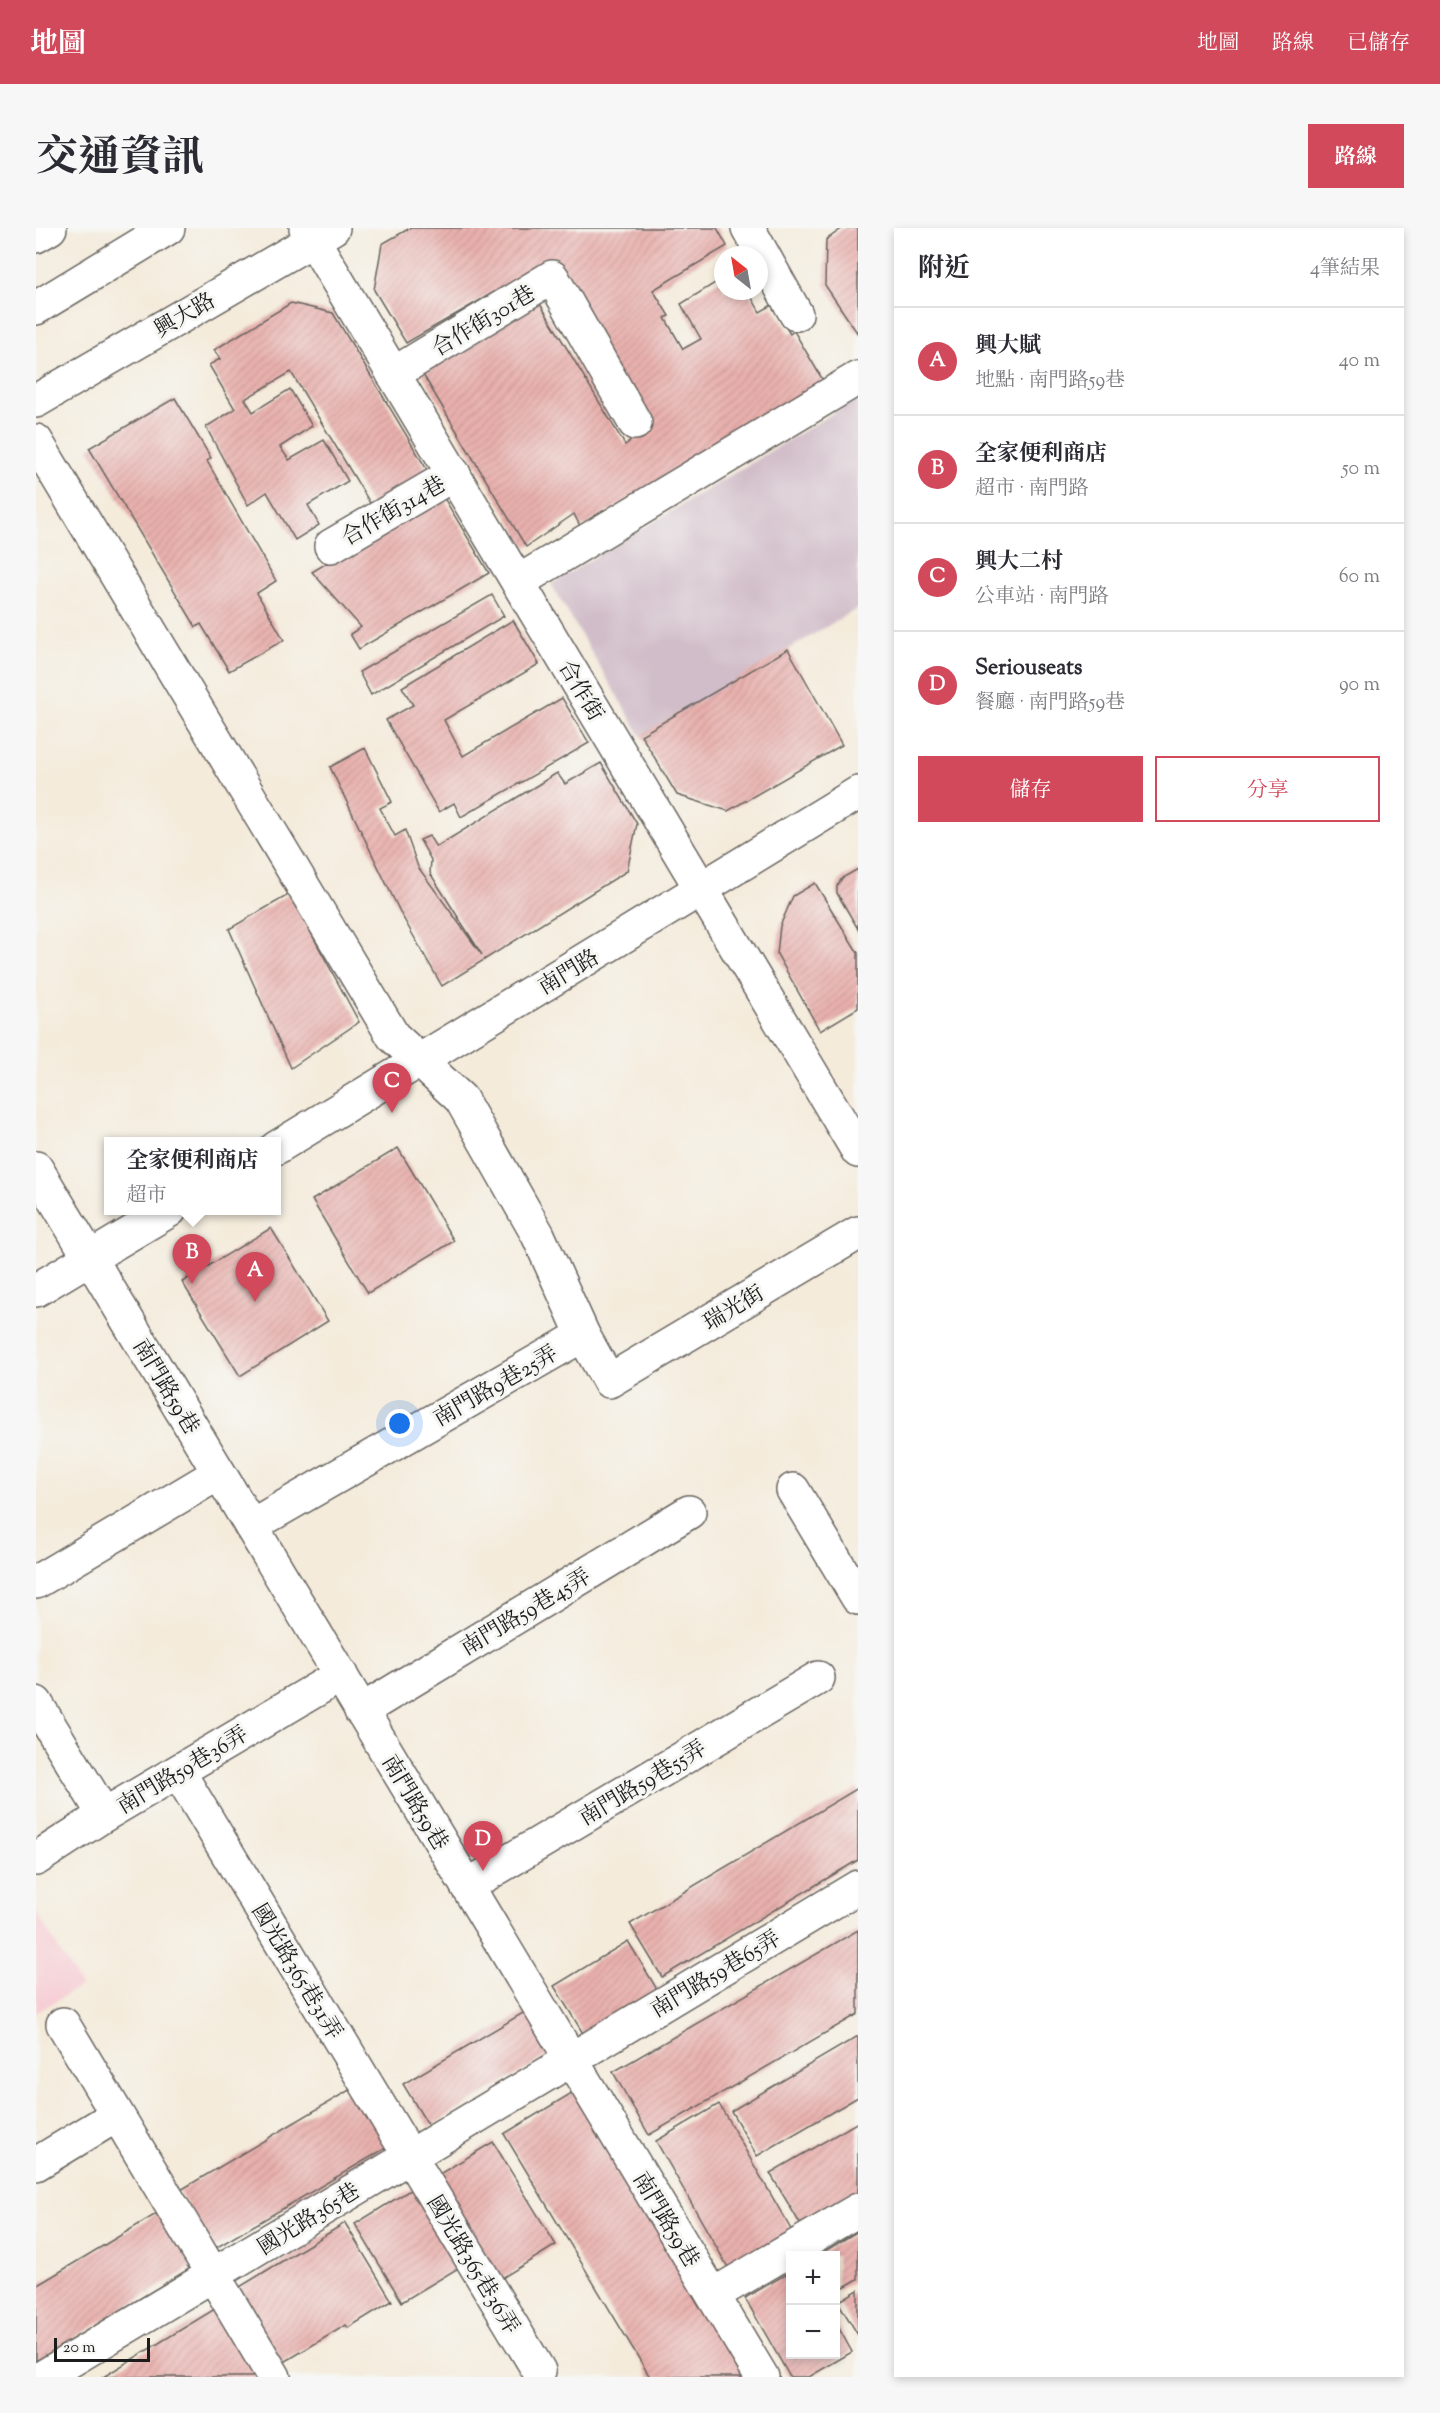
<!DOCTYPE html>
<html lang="zh-TW">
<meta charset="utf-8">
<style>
body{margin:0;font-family:"Sorts Mill Goudy","Noto Serif TC",serif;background:#f7f7f7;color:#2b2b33}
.controls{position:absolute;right:18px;bottom:18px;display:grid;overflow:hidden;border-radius:0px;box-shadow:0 3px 9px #0003}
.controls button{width:54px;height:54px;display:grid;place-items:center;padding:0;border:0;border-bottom:2px solid #e1e1e2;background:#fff;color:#2b2b33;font:30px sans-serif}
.compass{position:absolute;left:678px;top:18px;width:54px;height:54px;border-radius:50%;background:#fff;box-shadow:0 3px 9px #0003;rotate:329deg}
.scale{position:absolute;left:18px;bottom:15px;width:96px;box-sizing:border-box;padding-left:6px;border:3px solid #1c1c1c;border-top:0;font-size:16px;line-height:21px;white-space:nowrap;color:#1c1c1c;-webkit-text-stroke:4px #f6f6f2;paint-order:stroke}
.you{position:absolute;left:364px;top:1196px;width:21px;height:21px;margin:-15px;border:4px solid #fff;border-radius:50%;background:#1a73e8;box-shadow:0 0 0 9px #1a73e833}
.badge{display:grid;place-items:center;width:39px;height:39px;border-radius:50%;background:#d1495b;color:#fff;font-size:20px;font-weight:700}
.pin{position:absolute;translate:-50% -50px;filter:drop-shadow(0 2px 3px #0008)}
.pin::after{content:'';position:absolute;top:32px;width:21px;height:18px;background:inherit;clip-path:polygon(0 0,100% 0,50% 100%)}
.popup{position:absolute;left:68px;top:909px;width:177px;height:78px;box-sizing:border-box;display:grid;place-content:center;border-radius:0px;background:#fff;filter:drop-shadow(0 2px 4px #0005);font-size:20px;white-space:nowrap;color:#7c7c81}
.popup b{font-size:22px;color:#2b2b33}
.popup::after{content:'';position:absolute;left:50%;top:100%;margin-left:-12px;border:12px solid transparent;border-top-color:#fff}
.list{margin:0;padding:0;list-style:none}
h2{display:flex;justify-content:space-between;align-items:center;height:78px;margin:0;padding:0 24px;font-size:26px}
h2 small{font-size:20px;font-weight:400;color:#7c7c81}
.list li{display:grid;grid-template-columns:39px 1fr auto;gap:18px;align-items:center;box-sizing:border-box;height:108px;padding:0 24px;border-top:2px solid #e1e1e2}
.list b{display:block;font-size:22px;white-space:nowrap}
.list p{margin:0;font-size:20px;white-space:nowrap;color:#7c7c81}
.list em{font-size:20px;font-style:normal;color:#7c7c81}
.actions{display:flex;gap:12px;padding:18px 24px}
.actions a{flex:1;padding:14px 0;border:2px solid #d1495b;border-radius:0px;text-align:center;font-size:21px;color:#d1495b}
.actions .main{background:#d1495b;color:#fff}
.map{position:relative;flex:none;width:822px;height:2149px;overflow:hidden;border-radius:0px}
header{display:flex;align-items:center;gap:36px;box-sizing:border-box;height:84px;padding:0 30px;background:#d1495b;color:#fff}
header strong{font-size:28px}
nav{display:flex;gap:33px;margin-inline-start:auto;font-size:21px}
.intro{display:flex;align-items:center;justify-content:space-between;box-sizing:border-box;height:144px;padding:0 36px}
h1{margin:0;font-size:42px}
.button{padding:15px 27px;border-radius:0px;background:#d1495b;color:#fff;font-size:21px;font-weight:700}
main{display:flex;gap:36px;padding:0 36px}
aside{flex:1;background:#fff;border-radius:0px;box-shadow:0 3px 9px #0003}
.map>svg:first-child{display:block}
.built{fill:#f6cfd6}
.industrial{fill:#d1bdc9}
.building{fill:url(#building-hatch)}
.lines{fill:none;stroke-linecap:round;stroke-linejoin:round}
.minor-casing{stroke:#68645f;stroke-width:36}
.minor{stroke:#fff;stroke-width:33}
.labels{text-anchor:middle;stroke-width:6;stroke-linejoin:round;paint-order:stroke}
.street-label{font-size:22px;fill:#1c1c1c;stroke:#f6f6f2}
</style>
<header>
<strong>地圖</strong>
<nav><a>地圖</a><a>路線</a><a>已儲存</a></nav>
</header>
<div class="intro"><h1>交通資訊</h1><a class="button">路線</a></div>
<main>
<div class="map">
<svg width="822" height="2149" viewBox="0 0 822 2149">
<defs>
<pattern id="building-hatch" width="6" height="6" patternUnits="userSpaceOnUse" patternTransform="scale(1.5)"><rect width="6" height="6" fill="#e9b1ae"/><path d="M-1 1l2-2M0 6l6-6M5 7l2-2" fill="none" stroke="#c79895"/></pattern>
</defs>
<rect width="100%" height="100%" fill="#f6f6f2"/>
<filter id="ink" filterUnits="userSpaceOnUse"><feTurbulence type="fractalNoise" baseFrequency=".0167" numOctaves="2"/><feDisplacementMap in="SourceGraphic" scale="12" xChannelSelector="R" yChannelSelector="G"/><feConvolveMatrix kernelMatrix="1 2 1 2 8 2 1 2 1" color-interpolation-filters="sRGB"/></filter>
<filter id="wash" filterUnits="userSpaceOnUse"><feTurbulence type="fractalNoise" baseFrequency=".008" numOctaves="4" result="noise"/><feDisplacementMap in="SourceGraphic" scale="24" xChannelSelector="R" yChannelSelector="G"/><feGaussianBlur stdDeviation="1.35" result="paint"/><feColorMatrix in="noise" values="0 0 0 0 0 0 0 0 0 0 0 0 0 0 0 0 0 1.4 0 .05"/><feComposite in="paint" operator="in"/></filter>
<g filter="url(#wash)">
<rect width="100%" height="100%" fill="#f4ebdb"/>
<path class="built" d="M0 1684 45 1758 0 1785Z"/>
<path class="industrial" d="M822 170V380L605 508 515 356Z"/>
<g id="blocks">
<g class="building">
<path d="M374 0H681L691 18 617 62 633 88 629 90 647 121 665 111 645 76 687 50V63H712L724 84 736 77 754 106 758 103 788 154 545 300 538 286 490 319 386 145 503 74 589 217 604 206 512 33 370 115 338 62 346 16Z"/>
<path d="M807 0H822V106L789 57 790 12Z"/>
<path d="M255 75 297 85 453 345 323 421 314 406 325 399 276 344 296 332 337 280 255 144 209 171 217 184 254 161 276 198 244 219 253 232 288 212 312 253 272 277 283 297 259 312 231 264 212 277 170 199 199 181 173 137 184 131 178 122Z"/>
<path d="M139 170 175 230 171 233 240 353 221 365 248 412 193 443 165 396 160 399 53 220Z"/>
<path d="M456 367 468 388 335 467 323 444Z"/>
<path d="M477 392 503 436 408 492 427 528 526 470 553 515 425 589 418 575 403 584 350 492 377 477 366 459Z"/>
<path d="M752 421 806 517 692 583 641 567 605 507Z"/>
<path d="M329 520 356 574 344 580 359 608 369 602 382 639 446 727 394 645 395 632 384 612 393 608 400 619 521 545 529 556 565 535 601 596 591 643 406 758 365 686 294 539Z"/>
<path d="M822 641V701L801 665V658L806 650Z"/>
<path d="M779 655 822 725V780L784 803 741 726 744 698 757 668Z"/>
<path d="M254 666 323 794 255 840 193 701Z"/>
<path d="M362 920 418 1013 332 1065 276 972Z"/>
<path d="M235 1000 292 1093 204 1148 146 1054Z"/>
<path d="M822 1560V1632L626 1749 594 1696Z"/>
<path d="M822 1702V1786L613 1907 577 1844Z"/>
<path d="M592 1713 622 1763 548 1807 518 1758Z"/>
<path d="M492 1782 517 1825 393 1899 367 1856Z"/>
<path d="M822 1808V1869L721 1928 695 1883Z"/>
<path d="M320 1858 355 1917 178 2021 143 1963Z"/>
<path d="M539 1863 711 2149H614L468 1906Z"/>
<path d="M683 1876 761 2012 697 2048 620 1913Z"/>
<path d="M822 1894V1966L766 1999 734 1945Z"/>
<path d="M457 1914 520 2017 458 2055 395 1951Z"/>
<path d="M382 1957 429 2036 366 2074 319 1996Z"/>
<path d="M125 1983 158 2038 0 2133V2058Z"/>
<path d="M309 1995 356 2073 312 2100 310 2097 242 2138 197 2063Z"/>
<path d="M822 2003V2051L801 2063 800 2028H781Z"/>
<path d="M754 2044V2127H800V2095L816 2124 773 2149H754L709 2070Z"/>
<path d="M822 2062V2107L802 2074Z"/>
<path d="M187 2076 231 2149H67Z"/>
</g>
</g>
</g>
<g filter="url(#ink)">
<use href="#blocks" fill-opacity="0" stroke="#68645f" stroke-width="1.5"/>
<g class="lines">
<g class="minor-casing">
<g id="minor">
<path d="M270 0 822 923"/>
<path d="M712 0 760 86"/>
<path d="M0 8 14 0"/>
<path d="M0 80 132 0"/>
<path d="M357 146 516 49 599 195"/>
<path d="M0 173 297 0"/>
<path d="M0 213 357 808 425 871 502 1007 547 1107 573 1153 822 1005"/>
<path d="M295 318 418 246"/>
<path d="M482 354 822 150"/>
<path d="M240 920 822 565"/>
<path d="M0 940 726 2149"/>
<path d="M0 1062 134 982"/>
<path d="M757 1262 822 1370"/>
<path d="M215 1298 547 1107"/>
<path d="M0 1354 183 1245"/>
<path d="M0 1475 68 1587 305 1447"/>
<path d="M325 1483 653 1284"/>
<path d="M151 1558 503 2143"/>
<path d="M0 1631 68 1587"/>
<path d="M431 1658 782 1450"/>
<path d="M27 1796 238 2149"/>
<path d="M0 1936 81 1887"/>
<path d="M677 2067 822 1982"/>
<path d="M7 2149 822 1659"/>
</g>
</g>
<use href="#minor" class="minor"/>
</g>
</g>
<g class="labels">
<g class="street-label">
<text transform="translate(148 86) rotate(-30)" y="8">興大路</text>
<text transform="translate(447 92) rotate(-31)" y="8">合作街301巷</text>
<text transform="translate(357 282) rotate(-30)" y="8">合作街314巷</text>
<text transform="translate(546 462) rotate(59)" y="8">合作街</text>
<text transform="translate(532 743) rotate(-31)" y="8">南門路</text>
<text transform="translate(697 1079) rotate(-31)" y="8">瑞光街</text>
<text transform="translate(459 1157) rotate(-30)" y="8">南門路9巷25弄</text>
<text transform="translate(131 1158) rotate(59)" y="8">南門路59巷</text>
<text transform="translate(489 1383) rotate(-31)" y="8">南門路59巷45弄</text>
<text transform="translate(146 1541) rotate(-31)" y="8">南門路59巷36弄</text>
<text transform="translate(606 1554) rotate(-31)" y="8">南門路59巷55弄</text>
<text transform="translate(380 1574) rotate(59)" y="8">南門路59巷</text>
<text transform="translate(262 1743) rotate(59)" y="8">國光路365巷31弄</text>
<text transform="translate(679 1745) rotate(-31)" y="8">南門路59巷65弄</text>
<text transform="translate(272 1990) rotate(-32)" y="8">國光路365巷</text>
<text transform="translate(631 1991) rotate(59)" y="8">南門路59巷</text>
<text transform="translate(438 2036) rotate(59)" y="8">國光路365巷36弄</text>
</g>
</g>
</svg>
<div class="controls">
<button>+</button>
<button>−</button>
</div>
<svg class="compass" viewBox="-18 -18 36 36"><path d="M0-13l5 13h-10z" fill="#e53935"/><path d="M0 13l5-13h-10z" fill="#7c7c81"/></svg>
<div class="scale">20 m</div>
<div class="you"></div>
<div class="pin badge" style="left:219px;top:1074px">A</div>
<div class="pin badge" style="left:156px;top:1056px">B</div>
<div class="popup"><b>全家便利商店</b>超市</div>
<div class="pin badge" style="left:356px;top:885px">C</div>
<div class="pin badge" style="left:447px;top:1643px">D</div>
</div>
<aside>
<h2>附近<small>4筆結果</small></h2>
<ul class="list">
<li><span class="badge">A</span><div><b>興大賦</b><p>地點 · 南門路59巷</p></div><em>40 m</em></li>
<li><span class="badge">B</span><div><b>全家便利商店</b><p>超市 · 南門路</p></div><em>50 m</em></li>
<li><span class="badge">C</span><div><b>興大二村</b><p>公車站 · 南門路</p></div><em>60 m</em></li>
<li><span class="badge">D</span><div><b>Seriouseats</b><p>餐廳 · 南門路59巷</p></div><em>90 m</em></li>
</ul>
<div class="actions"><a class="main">儲存</a><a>分享</a></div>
</aside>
</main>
